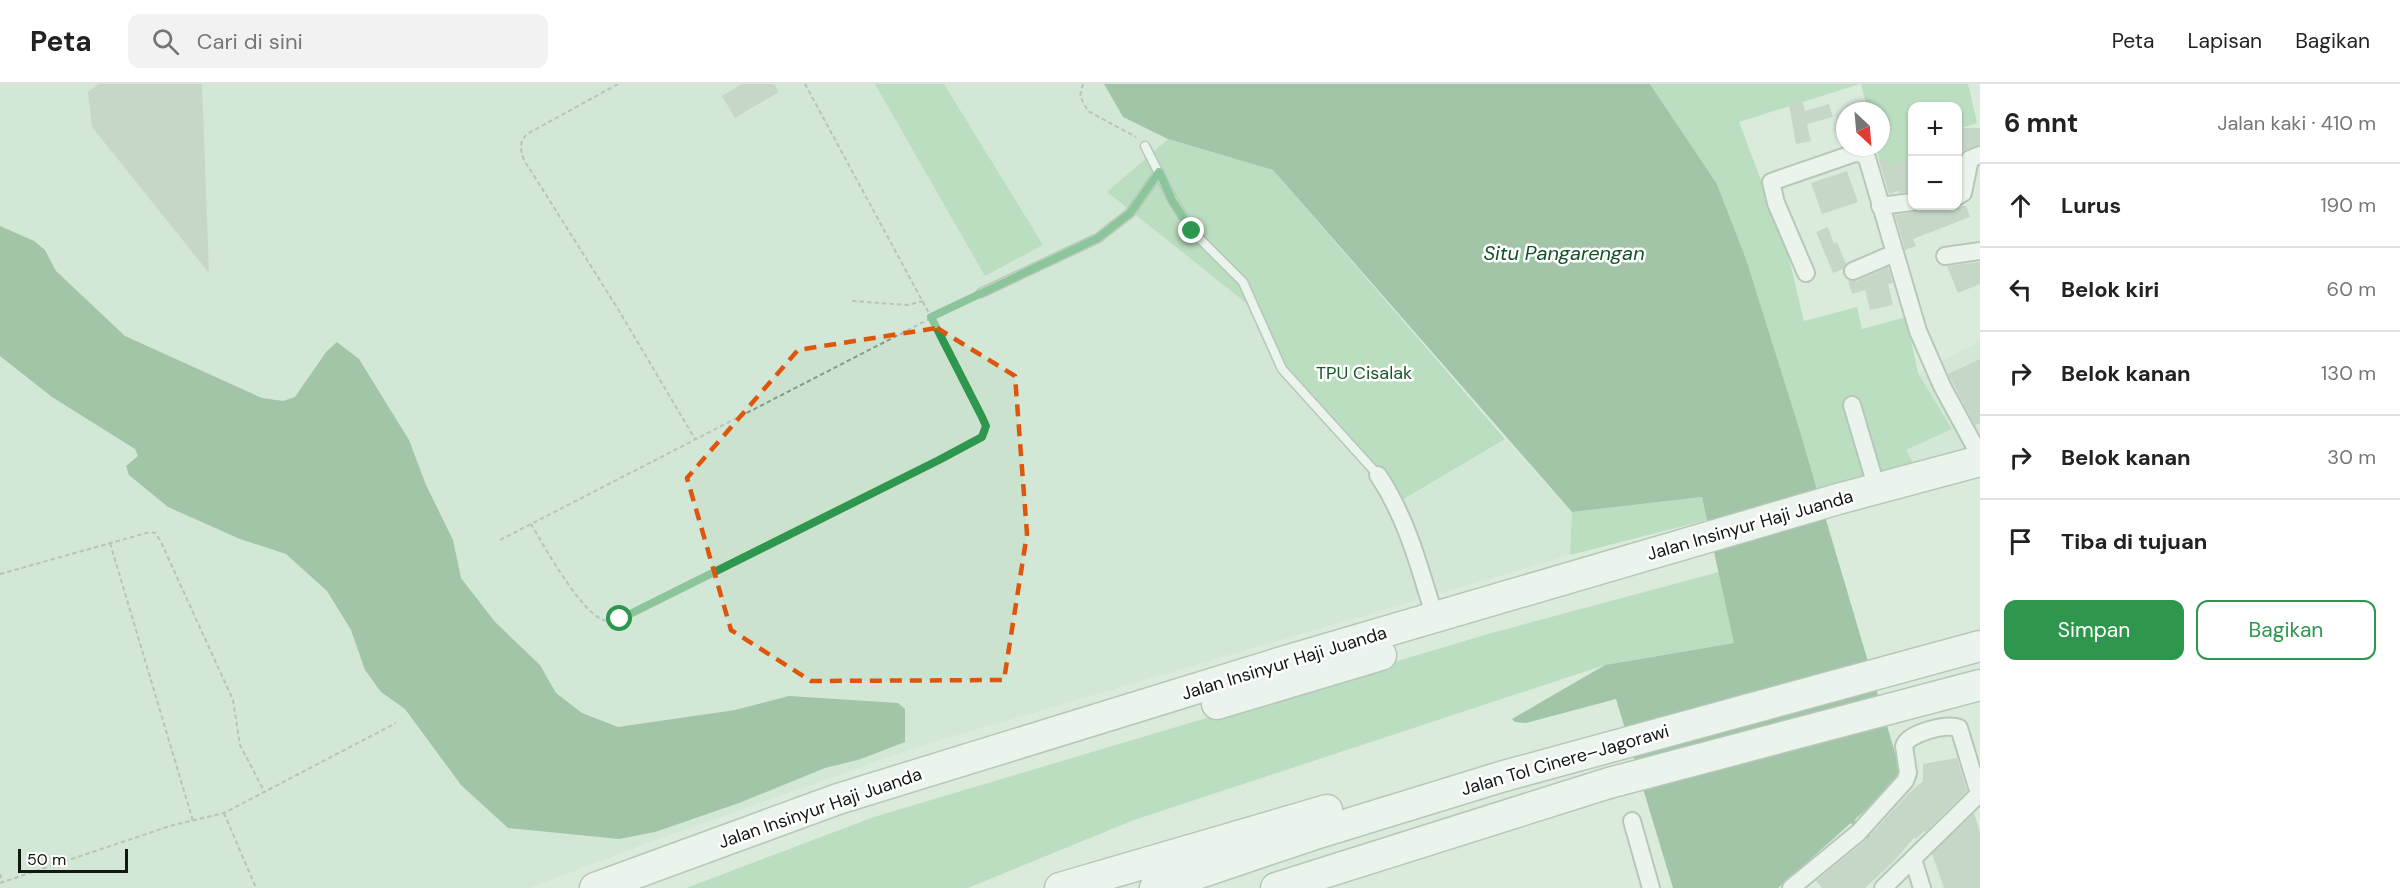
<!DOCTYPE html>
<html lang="id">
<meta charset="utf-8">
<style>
body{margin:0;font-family:"DM Sans",sans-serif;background:#f2f2f2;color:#222}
.controls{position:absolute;right:18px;top:18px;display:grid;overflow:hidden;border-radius:12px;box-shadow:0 2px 4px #0004}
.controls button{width:54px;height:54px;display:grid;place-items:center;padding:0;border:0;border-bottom:2px solid #e0e0e0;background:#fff;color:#222;font:30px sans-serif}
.compass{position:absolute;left:1836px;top:18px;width:54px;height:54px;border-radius:50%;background:#fff;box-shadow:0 2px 4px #0004;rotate:154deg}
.scale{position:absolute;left:18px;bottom:15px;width:110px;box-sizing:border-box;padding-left:6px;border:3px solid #111712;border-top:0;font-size:16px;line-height:21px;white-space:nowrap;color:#111712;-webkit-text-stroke:4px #fff;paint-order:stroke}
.stop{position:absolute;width:18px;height:18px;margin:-14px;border:4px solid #2e964d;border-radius:50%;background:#fff}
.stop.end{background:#2e964d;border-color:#fff;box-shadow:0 2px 6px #0008}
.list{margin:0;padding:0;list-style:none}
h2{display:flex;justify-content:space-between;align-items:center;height:78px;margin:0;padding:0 24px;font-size:26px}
h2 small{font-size:20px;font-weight:400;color:#767676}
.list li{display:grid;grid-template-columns:39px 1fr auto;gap:18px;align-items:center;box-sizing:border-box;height:84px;padding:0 24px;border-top:2px solid #e0e0e0}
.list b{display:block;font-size:22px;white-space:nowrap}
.list em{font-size:20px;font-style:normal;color:#767676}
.actions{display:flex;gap:12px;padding:18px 24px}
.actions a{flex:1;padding:14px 0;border:2px solid #2e964d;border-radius:12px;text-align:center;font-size:21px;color:#2e964d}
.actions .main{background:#2e964d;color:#fff}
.icon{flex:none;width:33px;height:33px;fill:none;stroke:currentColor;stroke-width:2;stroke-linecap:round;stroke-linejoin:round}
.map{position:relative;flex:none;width:1980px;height:804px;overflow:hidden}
header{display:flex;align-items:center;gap:36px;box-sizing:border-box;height:84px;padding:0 30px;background:#fff;border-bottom:2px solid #e0e0e0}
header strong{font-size:28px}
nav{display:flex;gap:33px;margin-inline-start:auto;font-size:21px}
.search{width:420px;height:54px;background:#f2f2f2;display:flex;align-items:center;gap:15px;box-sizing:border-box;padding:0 21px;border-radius:12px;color:#767676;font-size:22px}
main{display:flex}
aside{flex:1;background:#fff}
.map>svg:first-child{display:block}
.built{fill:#cbe2ce}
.green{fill:#94ce9e}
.water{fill:#5d9768}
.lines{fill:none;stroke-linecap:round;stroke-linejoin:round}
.stream{stroke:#5d9768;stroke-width:4.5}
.building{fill:#aebeb0}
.lane-casing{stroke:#8c9b8e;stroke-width:11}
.street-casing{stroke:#8c9b8e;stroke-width:20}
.highway-casing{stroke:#8c9b8e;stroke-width:33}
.path{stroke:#8a978c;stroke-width:2;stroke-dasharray:4.5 3;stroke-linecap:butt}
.lane{stroke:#fff;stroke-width:8}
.street{stroke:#fff;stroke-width:16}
.highway{stroke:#fff;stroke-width:30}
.route{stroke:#2e964d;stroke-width:8}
.marked{fill:none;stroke:#dd560c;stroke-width:4.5;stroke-dasharray:12 8;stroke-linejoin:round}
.labels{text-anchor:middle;stroke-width:5;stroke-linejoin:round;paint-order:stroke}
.park-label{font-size:18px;fill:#17572a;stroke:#fff}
.street-label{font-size:18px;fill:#111712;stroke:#fff}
.water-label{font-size:20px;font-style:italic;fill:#105125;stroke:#fff}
</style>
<header>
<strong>Peta</strong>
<div class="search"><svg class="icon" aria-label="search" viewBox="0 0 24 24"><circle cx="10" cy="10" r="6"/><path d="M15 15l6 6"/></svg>Cari di sini</div>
<nav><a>Peta</a><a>Lapisan</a><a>Bagikan</a></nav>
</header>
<main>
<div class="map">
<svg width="1980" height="804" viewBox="0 0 1980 804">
<rect width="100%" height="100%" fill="#daebdc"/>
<g class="built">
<path d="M0 0H1104L1123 33 1168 55 1107 108 1246 219 1268 267 1318 333 1378 392 1397 419 1505 355 1572 428 1570 471 920 662 634 764 530 804H0Z"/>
<path d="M1980 257V377L1920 391 1906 366 1952 345 1918 289Z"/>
</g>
<g class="green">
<path d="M875 0H944L1043 161 985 192Z"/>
<path d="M1650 0H1860L1739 38 1786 162 1804 237 1857 223 1862 245 1906 233 1918 289 1952 345 1906 366 1920 391 1820 414 1746 175 1717 100Z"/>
<path d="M1861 0H1968L1977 39 1958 45V22H1912V79L1882 87 1876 63H1881V27H1868Z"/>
<path d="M1168 55 1273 86 1505 355 1397 419 1378 392 1318 333 1268 267 1246 219 1107 108Z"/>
<path d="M1702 413 1707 436 1570 471 1572 428Z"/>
<path d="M1719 488 1734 559 1605 581 1134 736 968 804H686L874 733 1488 550Z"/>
</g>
<g class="water">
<path d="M1104 0H1650L1717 100 1746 175 1798 341 1898 679 1899 689 1888 706 1778 804H1673L1616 615 1526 639 1515 638 1512 635 1605 581 1734 559 1702 413 1572 428 1273 86 1168 55 1123 33Z"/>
<path d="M0 142 34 157 45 166 56 187 125 252 262 314 283 317 295 313 326 268 337 258 359 275 409 356 426 401 453 456 461 494 495 538 540 581 556 609 582 629 618 643 735 626 789 612 898 619 905 625V658L861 675 825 684 739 719 655 748 619 755 508 744 461 701 405 625 381 608 365 586 351 546 327 507 286 470 240 455 168 423 129 391 126 382 138 372 135 365 52 313 0 272Z"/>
</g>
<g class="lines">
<path class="stream" d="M1853 738 1873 757"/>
</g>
<g class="building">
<path d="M99 0H202L209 189 92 43 88 8Z"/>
<path d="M742 0H774L779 8 735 34 722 12Z"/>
<path d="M1803 18 1805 27 1829 20 1833 33 1807 40 1811 57 1796 60 1789 21Z"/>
<path d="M1958 44H1980V61L1958 69Z"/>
<path d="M1912 74V108L1899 109 1898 107 1889 110 1879 77 1886 75 1888 82Z"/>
<path d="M1847 87 1858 118 1822 130 1811 99Z"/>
<path d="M1922 122H1966L1970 133 1913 155 1916 162 1905 166 1895 131 1914 128Z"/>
<path d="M1828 143 1834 160 1837 158 1846 180 1843 185 1833 189 1816 148Z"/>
<path d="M1980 178V200L1958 209 1947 182Z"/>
<path d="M1888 183 1893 199 1888 200 1893 221 1870 226 1865 206 1852 210 1848 196 1857 197Z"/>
<path d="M1980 275V339L1975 341 1948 290Z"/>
<path d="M1957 674 1967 707 1925 748 1924 747 1916 755 1914 754 1893 778 1865 804H1822L1816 797 1865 757 1908 710 1923 697V680Z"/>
<path d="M1974 729 1980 748V804H1944L1932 770Z"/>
</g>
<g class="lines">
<g class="lane-casing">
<g id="lane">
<path d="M1145 62 1172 115 1192 147 1243 198 1282 285 1378 391"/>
<path d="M981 209 1098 154 1130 129 1159 88"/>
</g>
</g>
<g class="street-casing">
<g id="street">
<path d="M1958 112 1963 109 1970 75 1980 71"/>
<path d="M1880 122 1912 118"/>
<path d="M1945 172 1980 167"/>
<path d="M1853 187 1895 169"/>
<path d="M1806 189 1776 119 1771 98 1855 69 1863 70 1867 74 1918 247 1942 302 1980 372"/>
<path d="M1852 321 1877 405"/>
<path d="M1378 391C1407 434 1420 485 1435 534"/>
<path d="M1632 737 1651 804"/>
<path d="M1913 775 1922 804"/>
<path d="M1791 804 1858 749 1905 697 1908 689 1904 662C1908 649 1947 639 1959 644L1980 713"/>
<path d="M1883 804 1979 710"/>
</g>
</g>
<g class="highway-casing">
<g id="highway">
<path d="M1217 620 1381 571"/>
<path d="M595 804 838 715 1292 575 1838 415 1980 377"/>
<path d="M1060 804 1327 726"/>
<path d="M1155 804 1312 751 1504 692 1980 562"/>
<path d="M1276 804 1609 699 1980 601"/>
</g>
</g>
<g class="path">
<path d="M618 0 527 50C519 59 520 64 524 76L618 225 695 355"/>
<path d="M1083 0 1080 12 1088 27 1136 53"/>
<path d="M852 217 908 221 923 217"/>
<path d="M531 440C545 464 578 523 601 535 608 538 613 537 620 535L939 376 982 353 985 348 982 334 931 233 805 0"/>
<path d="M500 456 970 214"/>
<path d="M110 459 193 737"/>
<path d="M0 490 150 448 155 449 160 456 233 616 240 661 265 709"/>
<path d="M224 729 256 804"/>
<path d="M0 790 2 798"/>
<path d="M0 799 170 742 224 729 396 639"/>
</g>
<use href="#lane" class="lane"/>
<use href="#street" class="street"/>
<use href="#highway" class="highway"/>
</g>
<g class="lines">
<path class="route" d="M620 535 939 376 982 353 986 342 982 333 931 233 1098 154 1130 129 1159 88 1172 116 1192 147"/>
</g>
<path d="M0 0H1980V804H0ZM937 244 1015 292 1027 450 1004 596 811 597 731 546 687 394 798 266Z" fill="#daebdc" fill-opacity=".55" fill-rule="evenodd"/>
<path class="marked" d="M937 244 1015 292 1027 450 1004 596 811 597 731 546 687 394 798 266Z"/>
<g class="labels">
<g class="park-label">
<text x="1364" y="295">TPU Cisalak</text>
</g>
<g class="street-label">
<text transform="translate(1750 441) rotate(-16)" y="6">Jalan Insinyur Haji Juanda</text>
<text transform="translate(1284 579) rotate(-17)" y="6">Jalan Insinyur Haji Juanda</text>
<text transform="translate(1565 676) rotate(-16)" y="6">Jalan Tol Cinere–Jagorawi</text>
<text transform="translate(820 724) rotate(-19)" y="6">Jalan Insinyur Haji Juanda</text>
</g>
<g class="water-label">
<text x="1564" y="176">Situ Pangarengan</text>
</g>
</g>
</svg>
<div class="controls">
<button>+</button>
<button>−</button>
</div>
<svg class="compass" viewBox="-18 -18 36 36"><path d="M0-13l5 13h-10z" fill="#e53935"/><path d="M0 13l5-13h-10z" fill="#767676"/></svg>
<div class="scale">50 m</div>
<div class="stop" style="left:620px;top:535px"></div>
<div class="stop end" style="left:1192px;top:147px"></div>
</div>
<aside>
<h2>6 mnt<small>Jalan kaki · 410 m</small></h2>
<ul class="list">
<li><svg class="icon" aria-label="ahead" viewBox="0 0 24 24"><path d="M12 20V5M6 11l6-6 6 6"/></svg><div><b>Lurus</b></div><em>190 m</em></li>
<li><svg class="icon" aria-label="left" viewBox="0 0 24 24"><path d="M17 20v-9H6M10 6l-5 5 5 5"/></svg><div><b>Belok kiri</b></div><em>60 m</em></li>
<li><svg class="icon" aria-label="right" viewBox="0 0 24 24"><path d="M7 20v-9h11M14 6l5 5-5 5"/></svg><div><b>Belok kanan</b></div><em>130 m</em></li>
<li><svg class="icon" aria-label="right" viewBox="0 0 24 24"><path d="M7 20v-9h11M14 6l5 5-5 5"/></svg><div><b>Belok kanan</b></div><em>30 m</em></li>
<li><svg class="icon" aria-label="arrive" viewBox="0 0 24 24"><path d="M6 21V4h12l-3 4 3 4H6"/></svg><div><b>Tiba di tujuan</b></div></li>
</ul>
<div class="actions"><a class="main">Simpan</a><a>Bagikan</a></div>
</aside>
</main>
